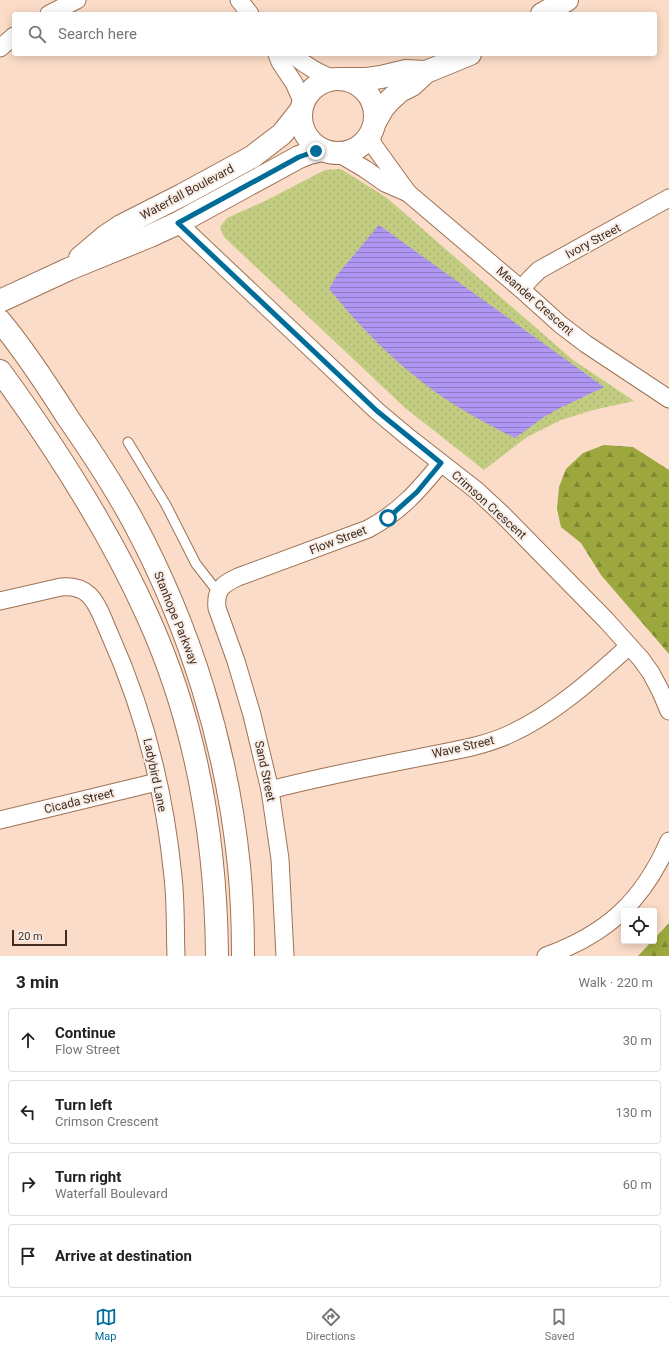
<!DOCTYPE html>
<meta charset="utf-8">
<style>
body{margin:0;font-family:Roboto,sans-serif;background:#f2f2f2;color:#222}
.controls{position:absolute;right:12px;bottom:12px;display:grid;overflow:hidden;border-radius:4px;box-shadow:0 2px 10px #0003}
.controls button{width:36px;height:36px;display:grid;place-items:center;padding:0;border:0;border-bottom:1px solid #e0e0e0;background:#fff;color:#222;font:20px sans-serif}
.scale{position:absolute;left:12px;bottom:10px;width:55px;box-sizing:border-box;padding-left:4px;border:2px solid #412e21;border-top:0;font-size:11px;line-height:14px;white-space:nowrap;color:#412e21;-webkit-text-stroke:3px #f8ede7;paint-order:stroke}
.stop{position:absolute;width:12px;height:12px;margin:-9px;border:3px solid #006d99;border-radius:50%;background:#fff}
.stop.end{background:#006d99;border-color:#fff;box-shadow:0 1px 4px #0008}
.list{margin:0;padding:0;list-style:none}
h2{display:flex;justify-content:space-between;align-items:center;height:52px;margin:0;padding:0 16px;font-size:17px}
h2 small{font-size:13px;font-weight:400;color:#767676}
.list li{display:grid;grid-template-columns:26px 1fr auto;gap:12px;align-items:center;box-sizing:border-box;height:64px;margin:0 8px 8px;padding:0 8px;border:1px solid #e0e0e0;border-radius:4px}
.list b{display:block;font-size:15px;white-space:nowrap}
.list p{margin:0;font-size:13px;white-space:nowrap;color:#767676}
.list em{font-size:13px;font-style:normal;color:#767676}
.icon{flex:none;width:22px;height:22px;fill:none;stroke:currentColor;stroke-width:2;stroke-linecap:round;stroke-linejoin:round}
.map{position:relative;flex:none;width:669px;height:956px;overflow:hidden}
.search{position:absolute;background:#fff;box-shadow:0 2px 10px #0003;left:12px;right:12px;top:12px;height:44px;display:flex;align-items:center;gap:10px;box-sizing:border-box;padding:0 14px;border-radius:4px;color:#767676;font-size:15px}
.sheet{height:340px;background:#fff}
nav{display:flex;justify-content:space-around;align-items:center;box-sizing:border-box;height:56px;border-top:1px solid #e0e0e0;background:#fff;font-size:11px;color:#767676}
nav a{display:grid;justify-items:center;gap:2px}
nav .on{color:#006d99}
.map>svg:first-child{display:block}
.green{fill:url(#green-dots)}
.forest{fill:url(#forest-firs)}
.water{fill:url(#water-rules)}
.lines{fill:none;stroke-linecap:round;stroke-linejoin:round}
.service-casing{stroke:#9f7254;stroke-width:11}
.minor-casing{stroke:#9f7254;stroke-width:19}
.tertiary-casing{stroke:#9f7254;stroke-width:24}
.secondary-casing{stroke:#9f7254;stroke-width:24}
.service{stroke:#fff;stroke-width:9}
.minor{stroke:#fff;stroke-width:17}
.tertiary{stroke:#fff;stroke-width:22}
.secondary{stroke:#fff;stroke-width:22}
.route{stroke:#006d99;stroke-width:5}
.labels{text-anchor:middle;stroke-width:4;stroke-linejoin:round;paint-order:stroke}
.street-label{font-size:12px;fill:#412e21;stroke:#f8ede7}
</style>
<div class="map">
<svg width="669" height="956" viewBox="0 0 669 956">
<defs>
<pattern id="green-dots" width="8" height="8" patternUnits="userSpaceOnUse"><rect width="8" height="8" fill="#c2cd81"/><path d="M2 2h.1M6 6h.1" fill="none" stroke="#a8b06f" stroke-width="1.8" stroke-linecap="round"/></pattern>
<pattern id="forest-firs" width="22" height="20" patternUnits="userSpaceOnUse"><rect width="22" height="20" fill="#9ca83d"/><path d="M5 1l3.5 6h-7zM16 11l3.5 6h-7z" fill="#818933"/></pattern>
<pattern id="water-rules" width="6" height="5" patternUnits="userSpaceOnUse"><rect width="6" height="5" fill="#af96f2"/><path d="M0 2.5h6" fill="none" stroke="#907bc4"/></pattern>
</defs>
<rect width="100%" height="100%" fill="#fadcc8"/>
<path class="green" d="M341 169 387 198 573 360 634 401 593 410 561 420 527 437 484 470 404 407 224 237 220 227 227 218 265 201 325 170Z"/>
<g class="forest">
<path d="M604 445 633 447 669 470V654L601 575 581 543 561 527 557 509 559 487 566 469 583 453Z"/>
<path d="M669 923V956H638L652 941H654V939Z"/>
</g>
<path class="water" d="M379 225 604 387 558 409 544 417 515 438C487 424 459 409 434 391 394 362 360 327 329 289L337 275Z"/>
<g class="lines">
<g class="service-casing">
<path id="service" d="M128 442 166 505 196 564 218 592"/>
</g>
<g class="minor-casing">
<g id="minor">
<path d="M239 0 250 14"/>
<path d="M49 14 77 0"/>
<path d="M0 48 14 36"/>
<path d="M277 54 280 62 294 83 303 103"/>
<path d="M292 54C306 66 318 74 335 79"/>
<path d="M370 136 374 146 408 193"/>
<path d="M338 153 365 169 385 183 408 193 521 289 561 325 586 344 669 399"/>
<path d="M178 223 377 411 408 437 476 490 502 514 606 620 641 659 651 673 660 690 669 711"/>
<path d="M521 289 530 279 539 270 669 198"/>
<path d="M0 601 61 587C71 586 81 587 89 595 99 605 104 622 110 635 144 711 165 794 173 877 176 903 175 930 176 956"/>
<path d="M270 790C320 777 371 767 422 757 451 751 482 747 510 734 554 714 594 678 629 646"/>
<path d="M0 820 157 782"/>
<path d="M285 956 280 859 270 790 252 715 236 661 217 608C215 589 223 584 238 577L368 529C400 512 419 490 441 463"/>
<path d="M546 956C607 934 643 901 669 841"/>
</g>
</g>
<g class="tertiary-casing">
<g id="tertiary">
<path d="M542 14 567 0"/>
<path d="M344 79H367L381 77 406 71 426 72"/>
<circle cx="338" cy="116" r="37"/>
<path d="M375 122 383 108 390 100 400 91 412 85 426 72 470 54"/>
<path d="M80 258 106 236 121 226 182 195 252 157 282 134 301 110"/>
<path d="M0 301 69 269 150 236 178 223 299 157 309 153 323 150"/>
</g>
</g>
<g class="secondary-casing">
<g id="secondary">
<path d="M0 321C25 351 47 385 68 418 91 451 114 486 133 521 190 627 227 746 239 866 242 896 243 926 243 956"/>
<path d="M0 371C56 448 109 530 148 617 196 723 216 841 217 956"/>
</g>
</g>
<use href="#service" class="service"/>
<use href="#minor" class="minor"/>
<use href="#tertiary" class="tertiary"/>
<use href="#secondary" class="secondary"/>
</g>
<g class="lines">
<path class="route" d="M316 151 299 157 178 223 377 411 441 463 417 492 388 518"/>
</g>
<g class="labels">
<g class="street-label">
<text transform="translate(187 192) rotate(-28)" y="4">Waterfall Boulevard</text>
<text transform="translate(593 241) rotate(-28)" y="4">Ivory Street</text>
<text transform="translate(535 301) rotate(41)" y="4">Meander Crescent</text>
<text transform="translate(489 505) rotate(42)" y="4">Crimson Crescent</text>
<text transform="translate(338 540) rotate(-21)" y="4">Flow Street</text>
<text transform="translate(176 618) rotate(68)" y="4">Stanhope Parkway</text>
<text transform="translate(463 747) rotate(-13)" y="4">Wave Street</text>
<text transform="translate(265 771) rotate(78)" y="4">Sand Street</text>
<text transform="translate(155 775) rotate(78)" y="4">Ladybird Lane</text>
<text transform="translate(79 801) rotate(-14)" y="4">Cicada Street</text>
</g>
</g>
</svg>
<div class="controls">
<button><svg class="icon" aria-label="locate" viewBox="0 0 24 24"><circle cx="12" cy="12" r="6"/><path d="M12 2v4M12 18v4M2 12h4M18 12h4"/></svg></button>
</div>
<div class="scale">20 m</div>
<div class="stop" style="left:388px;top:518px"></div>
<div class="stop end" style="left:316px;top:151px"></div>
<div class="search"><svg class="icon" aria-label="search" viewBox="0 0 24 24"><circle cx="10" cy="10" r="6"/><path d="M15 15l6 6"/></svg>Search here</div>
</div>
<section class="sheet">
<h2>3 min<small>Walk · 220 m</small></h2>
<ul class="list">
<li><svg class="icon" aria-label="ahead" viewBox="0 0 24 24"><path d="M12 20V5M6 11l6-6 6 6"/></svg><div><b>Continue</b><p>Flow Street</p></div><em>30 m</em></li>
<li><svg class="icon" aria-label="left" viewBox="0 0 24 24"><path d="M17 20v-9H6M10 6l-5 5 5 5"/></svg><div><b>Turn left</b><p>Crimson Crescent</p></div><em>130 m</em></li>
<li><svg class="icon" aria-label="right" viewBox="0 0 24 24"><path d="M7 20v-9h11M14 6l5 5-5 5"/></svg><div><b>Turn right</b><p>Waterfall Boulevard</p></div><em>60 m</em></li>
<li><svg class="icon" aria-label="arrive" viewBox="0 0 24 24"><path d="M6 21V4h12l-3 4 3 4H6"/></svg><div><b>Arrive at destination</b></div></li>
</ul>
</section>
<nav>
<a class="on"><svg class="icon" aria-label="map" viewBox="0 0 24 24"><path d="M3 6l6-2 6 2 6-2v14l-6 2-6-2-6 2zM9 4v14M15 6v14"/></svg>Map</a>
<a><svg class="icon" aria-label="directions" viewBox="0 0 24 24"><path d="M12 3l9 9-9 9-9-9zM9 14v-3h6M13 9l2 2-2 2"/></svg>Directions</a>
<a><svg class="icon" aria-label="saved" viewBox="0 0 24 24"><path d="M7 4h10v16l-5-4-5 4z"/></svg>Saved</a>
</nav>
